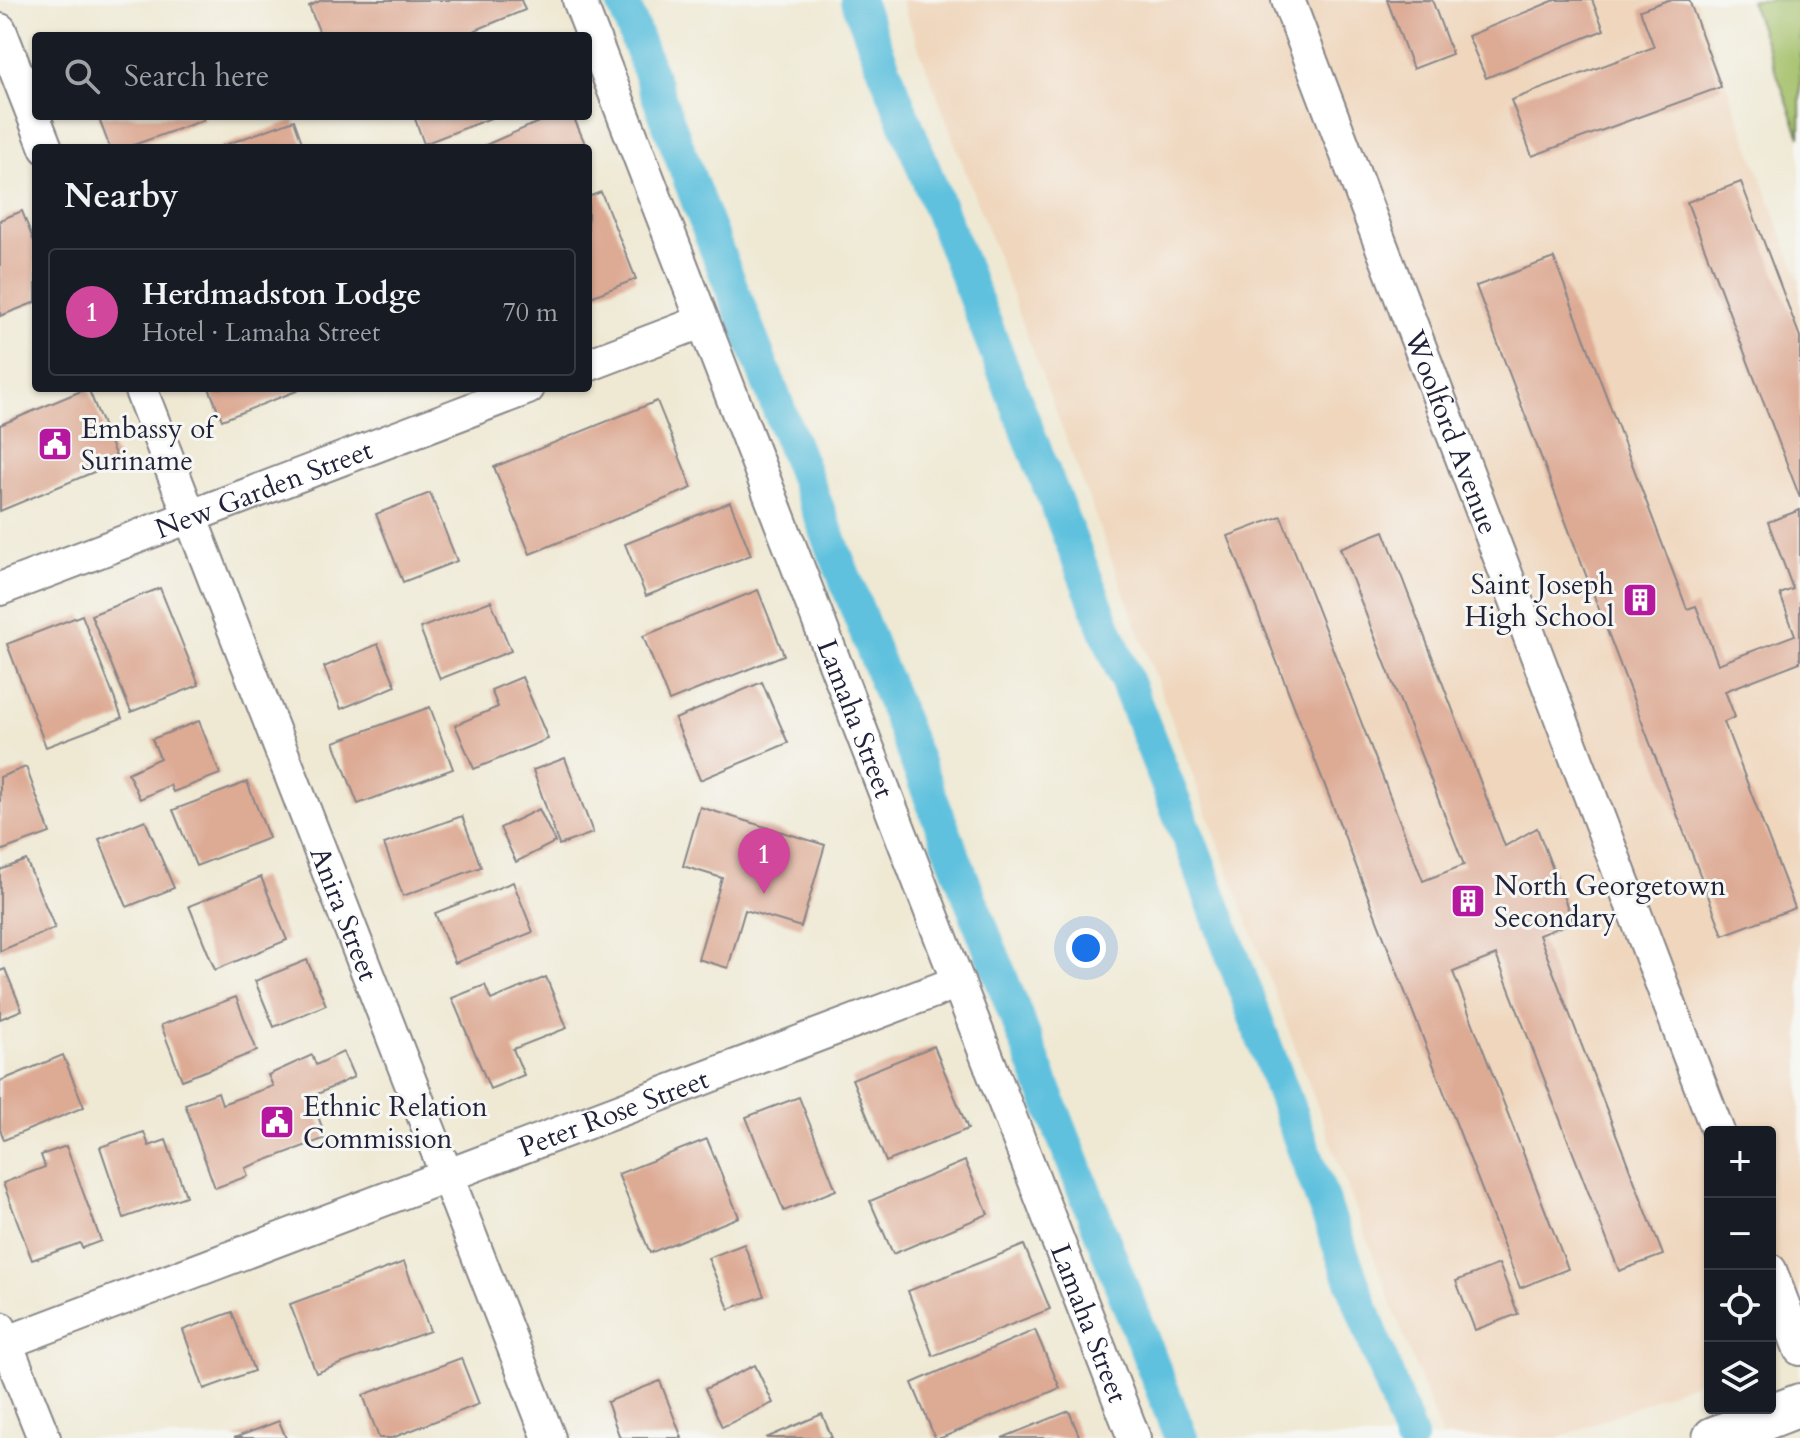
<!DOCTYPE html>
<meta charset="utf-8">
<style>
body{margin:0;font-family:Cardo,serif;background:#20242c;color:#f1f3f6}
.controls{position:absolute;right:24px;bottom:24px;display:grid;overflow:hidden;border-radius:8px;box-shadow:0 2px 6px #0004}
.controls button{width:72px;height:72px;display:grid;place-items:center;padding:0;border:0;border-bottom:2px solid #363941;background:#171b24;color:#f1f3f6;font:40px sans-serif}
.you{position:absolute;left:1086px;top:948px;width:28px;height:28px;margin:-20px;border:6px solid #fff;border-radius:50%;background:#1a73e8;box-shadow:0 0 0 12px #1a73e833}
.badge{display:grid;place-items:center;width:52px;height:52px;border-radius:50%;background:#2563eb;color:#fff;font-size:26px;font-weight:700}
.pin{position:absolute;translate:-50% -66px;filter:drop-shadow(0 2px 4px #0008)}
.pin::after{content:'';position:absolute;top:42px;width:28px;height:24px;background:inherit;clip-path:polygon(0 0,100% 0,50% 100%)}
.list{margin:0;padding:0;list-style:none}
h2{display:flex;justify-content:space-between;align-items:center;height:104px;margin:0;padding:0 32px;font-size:34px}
h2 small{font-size:26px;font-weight:400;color:#9ea1a6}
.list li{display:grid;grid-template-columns:52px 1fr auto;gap:24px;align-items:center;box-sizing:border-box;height:128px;margin:0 16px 16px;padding:0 16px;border:2px solid #363941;border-radius:8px}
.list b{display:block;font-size:30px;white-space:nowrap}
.list p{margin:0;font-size:26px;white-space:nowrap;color:#9ea1a6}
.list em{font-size:26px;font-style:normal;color:#9ea1a6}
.icon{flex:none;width:44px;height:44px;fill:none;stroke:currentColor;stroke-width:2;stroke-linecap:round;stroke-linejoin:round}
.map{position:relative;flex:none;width:1800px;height:1438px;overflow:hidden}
.search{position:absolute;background:#171b24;box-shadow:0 2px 6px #0004;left:32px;top:32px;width:560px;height:88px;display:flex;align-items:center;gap:20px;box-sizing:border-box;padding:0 28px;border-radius:8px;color:#9ea1a6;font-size:30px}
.panel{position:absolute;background:#171b24;box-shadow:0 2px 6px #0004;left:32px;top:144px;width:560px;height:248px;border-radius:8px}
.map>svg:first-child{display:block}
.built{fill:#efd6bc}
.garden{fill:#a3bf67;stroke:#627051;stroke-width:2}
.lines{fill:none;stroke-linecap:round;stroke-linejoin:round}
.canal{stroke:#5fc1de;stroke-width:34}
.building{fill:#ddaa94}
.minor-casing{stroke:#888688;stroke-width:36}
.major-casing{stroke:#888688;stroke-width:46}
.minor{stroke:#fff;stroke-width:32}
.major{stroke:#fff;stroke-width:42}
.labels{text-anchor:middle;stroke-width:6;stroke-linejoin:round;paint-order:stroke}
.poi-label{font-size:28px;fill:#22223b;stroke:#f6f6f2;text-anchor:start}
.street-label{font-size:28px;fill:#22223b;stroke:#f6f6f2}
</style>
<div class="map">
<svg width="1800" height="1438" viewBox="0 0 1800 1438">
<rect width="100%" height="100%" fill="#f6f6f2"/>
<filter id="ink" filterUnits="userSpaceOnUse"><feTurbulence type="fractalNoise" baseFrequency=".0125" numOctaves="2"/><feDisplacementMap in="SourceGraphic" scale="16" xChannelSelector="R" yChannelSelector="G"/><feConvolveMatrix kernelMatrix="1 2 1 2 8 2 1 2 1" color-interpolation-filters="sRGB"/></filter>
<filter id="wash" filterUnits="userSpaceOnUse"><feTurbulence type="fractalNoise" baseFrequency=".006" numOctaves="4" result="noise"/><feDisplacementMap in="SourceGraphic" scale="32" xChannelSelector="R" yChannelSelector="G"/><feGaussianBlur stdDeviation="1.8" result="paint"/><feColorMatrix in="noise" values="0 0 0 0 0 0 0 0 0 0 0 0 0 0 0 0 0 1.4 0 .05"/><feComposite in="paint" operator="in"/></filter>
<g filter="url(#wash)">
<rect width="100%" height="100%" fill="#efe9d4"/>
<path class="built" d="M901 0H1695L1800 282V1339L1770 1351V1132H1710V1376L1559 1438H1442Z"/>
<path class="garden" d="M1750 0H1800V137Z"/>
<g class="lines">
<g class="canal">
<path d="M622 0 708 228 1181 1438"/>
<path d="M857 0 1196 857 1410 1438"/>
</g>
</g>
<g id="blocks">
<g class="building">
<path d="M322 0H521L525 10 461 36H321L309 6Z"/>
<path d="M1387 0H1432L1452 54 1413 69Z"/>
<path d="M1555 0H1592L1604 30 1486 78 1468 36Z"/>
<path d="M1668 0H1689L1721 87 1532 156 1511 100 1654 47 1640 10Z"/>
<path d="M98 116H202L204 120 125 148H110Z"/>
<path d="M414 116H496L424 144Z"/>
<path d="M552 116H573L587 148H479Z"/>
<path d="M294 120 304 148H217Z"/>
<path d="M1741 182 1800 337V498L1687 202Z"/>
<path d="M601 192 636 279 588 298V197Z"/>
<path d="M22 211 36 247V302L0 316V220Z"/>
<path d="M1554 258 1687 609 1696 606 1718 664 1795 635 1780 594 1793 589 1768 522 1800 510V662L1725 691 1735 717 1724 722 1795 908 1723 935 1476 286Z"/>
<path d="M88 388 118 462 0 511V425Z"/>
<path d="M209 388H299V390L222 420Z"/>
<path d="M657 401 692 488 530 554 494 467Z"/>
<path d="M430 493 457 561 403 582 376 514Z"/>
<path d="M730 502 751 555 646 596 625 544Z"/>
<path d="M1281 516 1423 881 1464 865 1340 548 1384 531 1505 846 1537 828 1573 922 1539 935 1663 1255 1619 1271 1496 955 1453 972 1568 1269 1520 1288 1228 536Z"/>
<path d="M160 588 199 685 131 712 91 615Z"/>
<path d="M758 590 784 655 669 701 643 636Z"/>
<path d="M491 601 511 651 440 679 420 628Z"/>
<path d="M82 615 122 718 46 747 7 644Z"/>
<path d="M378 644 396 686 341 709 324 667Z"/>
<path d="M522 677 548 739 474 769 455 725 498 707 491 690Z"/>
<path d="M762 682 788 743 700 780 675 719Z"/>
<path d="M430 707 453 769 358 804 334 742Z"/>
<path d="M199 721 220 774 173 792 170 785 140 799 128 773 160 758 152 739Z"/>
<path d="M565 758 593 833 559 845 533 770Z"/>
<path d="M26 767 50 833 0 851V777Z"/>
<path d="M247 782 269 838 196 866 173 810Z"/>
<path d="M700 807 825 845 801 927 745 910 728 968 698 959 722 878 683 866Z"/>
<path d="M539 809 555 842 516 862 500 828Z"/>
<path d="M462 816 481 867 403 896 384 844Z"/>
<path d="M145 820 174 888 127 907 99 839Z"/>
<path d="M26 860 55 928 0 951V870Z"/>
<path d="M261 877 287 940 215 970 189 906Z"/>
<path d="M513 882 533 932 455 963 435 913Z"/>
<path d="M307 960 326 1005 274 1027 255 981Z"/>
<path d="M5 969 22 1010 0 1019V971Z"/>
<path d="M546 977 567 1028 513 1049 524 1075 490 1089 452 998 485 985 491 1000Z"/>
<path d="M236 997 257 1051 182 1080 161 1025Z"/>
<path d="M934 1046 968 1129 886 1162 852 1079Z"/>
<path d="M343 1052 354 1077 311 1097 326 1138 245 1168 248 1176 215 1188 185 1104 218 1092 222 1104 273 1086 268 1075 312 1055 316 1065Z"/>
<path d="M63 1055 84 1107 4 1140 0 1129V1081Z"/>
<path d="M799 1097 836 1190 784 1211 746 1117Z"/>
<path d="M144 1132 149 1146 166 1140 186 1196 124 1218 100 1147Z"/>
<path d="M707 1139 739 1217 650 1253 618 1174Z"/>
<path d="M66 1146 101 1241 82 1248 80 1243 32 1260 3 1183 45 1167 41 1155Z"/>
<path d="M965 1161 988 1214 893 1254 870 1201Z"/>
<path d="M744 1244 764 1296 729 1309 708 1258Z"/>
<path d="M1024 1245 1050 1309 933 1356 908 1291Z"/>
<path d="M404 1262 430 1331 316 1373 290 1304Z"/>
<path d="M1499 1264 1518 1314 1475 1330 1456 1281Z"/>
<path d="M232 1312 254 1371 204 1389 183 1330Z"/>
<path d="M1035 1330 1060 1388 941 1438H935L912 1383Z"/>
<path d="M461 1358 479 1404 392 1438H379L363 1395Z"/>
<path d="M755 1365 773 1403 722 1427 705 1389Z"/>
<path d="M660 1381 682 1438H620L607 1402Z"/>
<path d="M1069 1411 1080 1438H1002Z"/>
<path d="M822 1414 832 1438H766Z"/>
<path d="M279 1421 286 1438H234Z"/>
</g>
</g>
</g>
<g filter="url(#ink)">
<use href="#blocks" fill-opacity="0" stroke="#888688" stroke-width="2"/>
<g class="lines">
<g class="minor-casing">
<g id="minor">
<path id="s1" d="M579 0 1134 1438"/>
<path id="s2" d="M1288 0 1718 1132"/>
<path d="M0 30 46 148"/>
<path d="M588 365 701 322"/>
<path id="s3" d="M140 388 549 1438"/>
<path id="s4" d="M0 589 528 388"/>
<path d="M1770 1270 1800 1349"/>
<path d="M0 1328 44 1438"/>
<path id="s5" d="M0 1345 958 982"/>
</g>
</g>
<g class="major-casing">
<path id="major" d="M1714 1438 1800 1405"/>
</g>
<use href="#minor" class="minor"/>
<use href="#major" class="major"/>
</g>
</g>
<defs>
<g id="civic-square" transform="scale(1.8)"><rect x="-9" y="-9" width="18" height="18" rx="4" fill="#b5179e" stroke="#f6f6f2"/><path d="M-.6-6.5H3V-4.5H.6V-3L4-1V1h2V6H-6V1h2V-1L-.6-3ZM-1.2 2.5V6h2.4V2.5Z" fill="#fff"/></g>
<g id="building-square" transform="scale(1.8)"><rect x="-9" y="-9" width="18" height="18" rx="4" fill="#b5179e" stroke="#f6f6f2"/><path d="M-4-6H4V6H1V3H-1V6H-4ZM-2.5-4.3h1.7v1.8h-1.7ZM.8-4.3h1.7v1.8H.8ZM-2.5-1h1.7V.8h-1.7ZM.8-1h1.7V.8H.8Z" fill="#fff"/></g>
</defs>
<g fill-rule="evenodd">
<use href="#civic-square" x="55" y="444"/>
<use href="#building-square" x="1640" y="600"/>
<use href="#building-square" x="1468" y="901"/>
<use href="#civic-square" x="277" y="1122"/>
</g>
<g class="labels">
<g class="poi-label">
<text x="81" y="438">Embassy of<tspan x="81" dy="32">Suriname</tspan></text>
<text x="1614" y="594" text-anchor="end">Saint Joseph<tspan x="1614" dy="32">High School</tspan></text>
<text x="1494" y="895">North Georgetown<tspan x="1494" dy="32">Secondary</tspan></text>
<text x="303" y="1116">Ethnic Relation<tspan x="303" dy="32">Commission</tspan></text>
</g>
<g class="street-label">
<text dy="10" stroke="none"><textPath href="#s2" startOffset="462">Woolford Avenue</textPath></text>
<text dy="10" stroke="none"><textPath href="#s4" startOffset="282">New Garden Street</textPath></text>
<text dy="10" stroke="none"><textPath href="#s1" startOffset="770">Lamaha Street</textPath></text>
<text dy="10" stroke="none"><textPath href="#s3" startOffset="564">Anira Street</textPath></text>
<text dy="10" stroke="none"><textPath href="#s5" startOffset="656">Peter Rose Street</textPath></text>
<text dy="10" stroke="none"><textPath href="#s1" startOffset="1418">Lamaha Street</textPath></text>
</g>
</g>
</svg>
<div class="controls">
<button>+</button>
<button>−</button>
<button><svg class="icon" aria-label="locate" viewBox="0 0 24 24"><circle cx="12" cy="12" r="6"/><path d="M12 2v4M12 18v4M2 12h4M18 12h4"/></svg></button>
<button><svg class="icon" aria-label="layers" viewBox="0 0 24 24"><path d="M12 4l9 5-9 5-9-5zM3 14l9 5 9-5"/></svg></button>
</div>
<div class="you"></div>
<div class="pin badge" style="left:764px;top:894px;background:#d1479c">1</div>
<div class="search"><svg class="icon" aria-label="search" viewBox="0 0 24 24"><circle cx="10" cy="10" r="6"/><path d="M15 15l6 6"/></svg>Search here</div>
<section class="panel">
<h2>Nearby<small></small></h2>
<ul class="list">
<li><span class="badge" style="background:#d1479c">1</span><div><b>Herdmadston Lodge</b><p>Hotel · Lamaha Street</p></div><em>70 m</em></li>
</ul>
</section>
</div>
